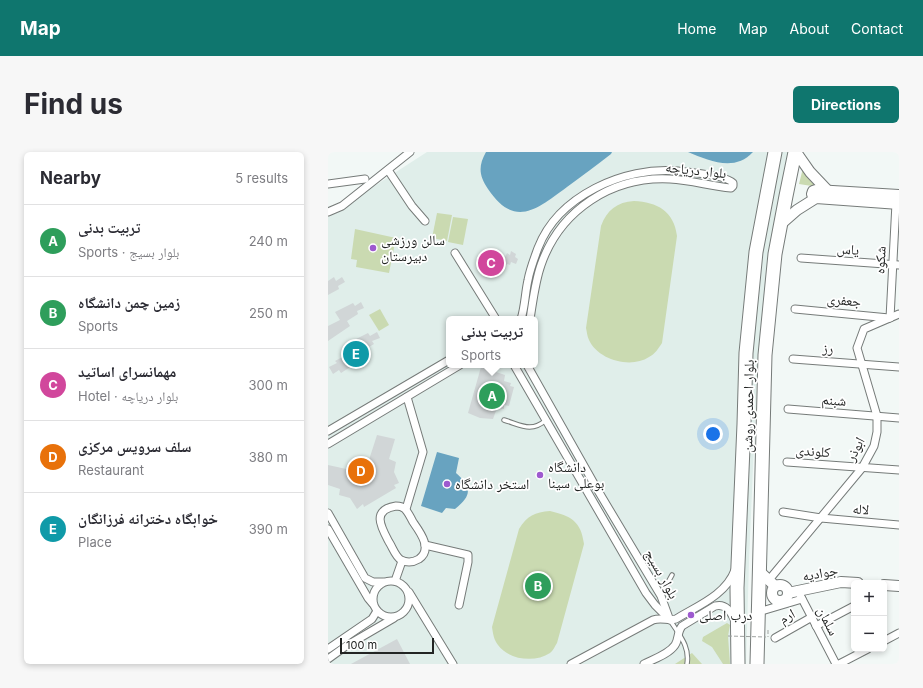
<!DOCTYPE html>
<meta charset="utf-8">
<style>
body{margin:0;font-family:Inter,"Noto Naskh Arabic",sans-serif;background:#f7f7f7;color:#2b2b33}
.controls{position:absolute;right:12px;bottom:12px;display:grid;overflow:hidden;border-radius:6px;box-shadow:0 2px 6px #0003}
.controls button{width:36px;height:36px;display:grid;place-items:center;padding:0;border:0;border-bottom:1px solid #e1e1e2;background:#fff;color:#2b2b33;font:20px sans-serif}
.scale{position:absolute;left:12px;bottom:10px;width:94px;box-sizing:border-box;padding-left:4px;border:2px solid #222423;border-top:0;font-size:11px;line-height:14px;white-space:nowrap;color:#222423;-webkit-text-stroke:3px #fff;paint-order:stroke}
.you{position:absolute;left:385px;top:282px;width:14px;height:14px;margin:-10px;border:3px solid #fff;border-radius:50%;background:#1a73e8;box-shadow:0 0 0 6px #1a73e833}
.badge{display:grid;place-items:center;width:26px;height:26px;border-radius:50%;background:#0f766e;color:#fff;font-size:13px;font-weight:700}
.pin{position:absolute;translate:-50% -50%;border:2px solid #fff;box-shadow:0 1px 4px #0006}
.popup{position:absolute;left:118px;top:164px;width:92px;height:52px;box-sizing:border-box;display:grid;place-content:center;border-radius:6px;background:#fff;filter:drop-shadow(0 1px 3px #0005);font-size:13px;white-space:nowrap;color:#7c7c81}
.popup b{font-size:15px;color:#2b2b33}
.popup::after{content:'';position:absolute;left:50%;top:100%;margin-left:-8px;border:8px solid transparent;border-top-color:#fff}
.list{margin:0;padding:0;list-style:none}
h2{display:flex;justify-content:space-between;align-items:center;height:52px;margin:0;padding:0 16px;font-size:17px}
h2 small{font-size:13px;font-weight:400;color:#7c7c81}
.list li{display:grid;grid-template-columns:26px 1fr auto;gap:12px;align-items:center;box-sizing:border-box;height:72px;padding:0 16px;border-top:1px solid #e1e1e2}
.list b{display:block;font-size:15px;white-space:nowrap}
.list p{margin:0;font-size:13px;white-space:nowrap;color:#7c7c81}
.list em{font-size:13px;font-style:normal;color:#7c7c81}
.map{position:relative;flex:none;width:571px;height:512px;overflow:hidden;border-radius:6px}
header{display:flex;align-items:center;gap:24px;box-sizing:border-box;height:56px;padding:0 20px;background:#0f766e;color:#fff}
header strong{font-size:19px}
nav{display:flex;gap:22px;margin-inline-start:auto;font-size:14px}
.intro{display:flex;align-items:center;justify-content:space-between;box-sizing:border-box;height:96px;padding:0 24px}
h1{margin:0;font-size:28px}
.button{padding:10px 18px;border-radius:6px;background:#0f766e;color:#fff;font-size:14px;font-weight:700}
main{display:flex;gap:24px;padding:0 24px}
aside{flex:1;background:#fff;border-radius:6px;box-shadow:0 2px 6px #0003}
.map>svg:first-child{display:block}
.built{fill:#e0eeea;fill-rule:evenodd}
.green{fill:#cadab1}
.water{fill:#68a3c0}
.building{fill:#d1d6d7}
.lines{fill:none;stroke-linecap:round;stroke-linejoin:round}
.lane-casing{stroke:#767b79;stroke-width:5.5}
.street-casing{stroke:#767b79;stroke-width:9}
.secondary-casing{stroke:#767b79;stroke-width:12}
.highway-casing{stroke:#767b79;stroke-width:15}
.path{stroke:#9fa3a1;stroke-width:1;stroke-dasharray:4 2;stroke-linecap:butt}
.lane{stroke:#fff;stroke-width:3.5}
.street{stroke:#fff;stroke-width:7}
.secondary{stroke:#fff;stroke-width:10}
.highway{stroke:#fff;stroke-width:13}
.path-bridge{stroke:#9fa3a1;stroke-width:1;stroke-dasharray:4 2;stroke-linecap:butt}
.poi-dot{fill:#9e5acf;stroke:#fff;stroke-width:1.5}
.labels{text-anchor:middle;stroke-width:3.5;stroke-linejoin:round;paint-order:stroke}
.street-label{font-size:14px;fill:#222423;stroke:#fff}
.poi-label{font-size:14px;fill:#222423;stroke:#fff;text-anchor:start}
</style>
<header>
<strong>Map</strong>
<nav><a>Home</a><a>Map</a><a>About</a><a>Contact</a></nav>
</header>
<div class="intro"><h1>Find us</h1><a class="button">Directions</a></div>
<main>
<aside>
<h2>Nearby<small>5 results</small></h2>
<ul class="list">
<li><span class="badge" style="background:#2e9e5b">A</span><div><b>تربیت بدنی</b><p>Sports · بلوار بسیج</p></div><em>240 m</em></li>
<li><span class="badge" style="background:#2e9e5b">B</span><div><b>زمین چمن دانشگاه</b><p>Sports</p></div><em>250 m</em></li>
<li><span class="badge" style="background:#d1479c">C</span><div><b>مهمانسرای اساتید</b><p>Hotel · بلوار دریاچه</p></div><em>300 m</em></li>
<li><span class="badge" style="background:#e8710a">D</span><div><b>سلف سرویس مرکزی</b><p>Restaurant</p></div><em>380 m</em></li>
<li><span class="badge" style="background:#0f9aa8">E</span><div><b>خوابگاه دخترانه فرزانگان</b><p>Place</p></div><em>390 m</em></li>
</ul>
</aside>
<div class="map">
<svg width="571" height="512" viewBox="0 0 571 512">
<rect width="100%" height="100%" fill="#f2f8f6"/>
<path class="built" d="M99 0H461L454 31 430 199 421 410 418 512H0V64ZM121 167H207V213H121Z"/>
<g class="green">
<path d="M475 16 478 23 490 35 471 32Z"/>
<path d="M306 49C329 50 346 59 349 84L334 191C330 197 327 202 321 205 303 217 270 208 261 188 259 184 259 180 258 176L273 74C279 58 289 50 306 49Z"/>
<path d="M109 61 124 63 119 89 104 86Z"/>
<path d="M125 65 140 67 135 93 120 90Z"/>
<path d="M27 77 68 86 61 121 28 115 29 108 23 107Z"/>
<path d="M52 157 61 173 51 179 41 163Z"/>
<path d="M222 359C243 364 253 369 256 392L229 491C227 494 225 499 222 501 207 511 181 508 170 493 166 488 165 482 164 475L191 377C199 364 207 360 222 359Z"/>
<path d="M399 471 402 473 400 484 402 512H395L384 495 374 489 375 485Z"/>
<path d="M364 501 374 512H347Z"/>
</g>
<g class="water">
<path d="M158 0H284L283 2C269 13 254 24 239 35 209 57 187 77 160 37 151 24 150 14 158 0Z"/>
<path d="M360 0H425C407 20 381 9 360 0Z"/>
<path d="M109 300 131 306 128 321C144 335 144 344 127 357L118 356 114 361 93 354Z"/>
</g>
<g class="building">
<path d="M183 99 188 102 187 105 190 107 188 112 183 110 182 113 179 112 177 115 166 113 164 116 157 114 154 111 156 108H159L161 105 164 106 166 102 172 106 173 104 177 105 179 101 182 103Z"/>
<path d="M6 125 8 129 14 125 17 130 10 134 11 137 0 143V129Z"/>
<path d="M33 150 36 156 29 159 30 162 19 169 22 174 0 189V174L12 168 7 160 25 151 27 154Z"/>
<path d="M49 180 52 186 44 189 46 192 34 199 38 205 13 221 11 218 5 222 1 215 9 211 7 209 27 198 22 190 40 181 42 184Z"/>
<path d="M153 215 177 223 176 229 183 231 182 234 186 235 181 254 176 253V257L169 256 165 267 152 266 140 261Z"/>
<path d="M49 283 67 287 61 307 68 310 66 320 71 331 66 333 68 336 36 355 35 352 29 357 22 346 11 343 12 337 0 333V313L23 318 25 314 35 309 40 311Z"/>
<path d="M69 487 82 512H23Z"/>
</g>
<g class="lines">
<g class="lane-casing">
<g id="lane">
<path d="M176 268C193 273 203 281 218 268"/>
<path d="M333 443 344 423"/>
<path d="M342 468C351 483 362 494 359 512"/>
</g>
</g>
<g class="street-casing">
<g id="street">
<path d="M60 18 84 54 97 69"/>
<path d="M0 32 37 27"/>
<path d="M0 60 14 54 82 0"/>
<path d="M127 101 168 167"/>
<path d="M473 106 571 113"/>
<path d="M467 157 561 166"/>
<path d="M562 166 568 51"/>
<path d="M193 167C197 155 197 141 200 128 202 117 206 107 210 96 230 44 296 14 350 19 361 20 398 23 405 31V34L403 36C382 34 363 28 342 27 284 24 232 58 213 113 207 130 205 149 202 167"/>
<path d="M465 207 571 215"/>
<path d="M186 213 318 441 327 453 342 468"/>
<path d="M199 213 269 337 333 444 341 466"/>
<path d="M460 257 571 266"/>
<path d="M0 279 121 208"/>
<path d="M0 292 132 213"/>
<path d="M459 310 571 318"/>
<path d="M68 354C71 354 75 355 77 357 80 360 83 366 85 370 92 380 105 397 91 407 86 410 79 411 73 408 67 404 65 396 61 390 53 375 43 358 68 354Z"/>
<path d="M78 357 95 300 79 245"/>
<path d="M455 360 493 366 571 373"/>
<path d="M0 361 37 426 45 430H55"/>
<path d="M0 377 40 446 45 452"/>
<path d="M97 393 140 403V410L131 453"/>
<circle cx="63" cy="447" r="18"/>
<path d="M67 429 74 409"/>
<path d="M440 429 534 316 546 294 549 280V264L529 196 536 177 571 162"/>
<path d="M470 439 508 512"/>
<path d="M81 440 125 512"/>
<path d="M437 458 474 447"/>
<path d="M488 474 526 454"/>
<path d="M447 486 484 465"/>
<path d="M556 489 571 481"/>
<path d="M0 497 44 467 49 459"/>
<path d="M0 507 18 494 66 466"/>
<path d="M243 512 325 468C333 465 340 469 348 467 369 454 398 443 407 418"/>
<path d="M316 512C326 507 341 502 347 493 351 487 349 480 354 474L387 454C398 451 403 460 407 469"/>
<path d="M511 512 540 497"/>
</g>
</g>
<g class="secondary-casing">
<g id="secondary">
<path d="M468 0 482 20 500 39"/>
<path d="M488 46 485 45 484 42 485 39 488 38 571 43"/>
<path d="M453 72 469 58 488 46 571 52"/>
<path d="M431 419 447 434"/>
<path d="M556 433 571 434"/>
<circle cx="452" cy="441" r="8"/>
<path d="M460 441 513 430 530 431"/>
</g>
</g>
<g class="highway-casing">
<g id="highway">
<path d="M410 512 409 436 416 272 418 201 428 100 447 0"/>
<path d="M429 512 437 203 447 102 458 44 467 0"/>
</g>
</g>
<path class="path" d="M440 478V485"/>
<use href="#lane" class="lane"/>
<use href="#street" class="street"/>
<use href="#secondary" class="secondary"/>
<use href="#highway" class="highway"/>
<path class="path-bridge" d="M400 484 438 485"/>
</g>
<g class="poi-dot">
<circle cx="45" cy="96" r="4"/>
<circle cx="212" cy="323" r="4"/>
<circle cx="119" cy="332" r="4"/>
<circle cx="363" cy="463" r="4"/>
</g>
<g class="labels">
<g class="street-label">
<text transform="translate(368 18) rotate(6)" y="5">بلوار دریاچه</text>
<text transform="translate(520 97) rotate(4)" y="5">یاس</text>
<text transform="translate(552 108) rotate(-87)" y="5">شکوه</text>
<text transform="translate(516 148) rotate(5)" y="5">جعفری</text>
<text transform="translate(500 196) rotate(3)" y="5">رز</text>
<text transform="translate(506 248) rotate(4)" y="5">شبنم</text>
<text transform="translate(420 254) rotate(-89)" y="5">بلوار احمدی روشن</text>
<text transform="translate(527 297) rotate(-63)" y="5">ابوذر</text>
<text transform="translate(485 299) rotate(4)" y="5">کلوندی</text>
<text transform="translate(533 357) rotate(5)" y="5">لاله</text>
<text transform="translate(492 421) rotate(-10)" y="5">جوادیه</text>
<text transform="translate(334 422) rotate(61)" y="5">بلوار بسیج</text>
<text transform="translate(459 464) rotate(-29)" y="5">ارم</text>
<text transform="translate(500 469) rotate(63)" y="5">سلمان</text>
</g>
<g class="poi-label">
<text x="53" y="93">سالن ورزشی<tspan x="53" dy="16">دبیرستان</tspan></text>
<text x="220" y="320">دانشگاه<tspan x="220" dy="16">بوعلی سینا</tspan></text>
<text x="127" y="337">استخر دانشگاه</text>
<text x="371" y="468">درب اصلی</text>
</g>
</g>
</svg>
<div class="controls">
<button>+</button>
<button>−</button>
</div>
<div class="scale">100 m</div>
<div class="you"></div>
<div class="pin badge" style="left:164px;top:244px;background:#2e9e5b">A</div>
<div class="popup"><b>تربیت بدنی</b>Sports</div>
<div class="pin badge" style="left:210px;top:434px;background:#2e9e5b">B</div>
<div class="pin badge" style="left:163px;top:111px;background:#d1479c">C</div>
<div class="pin badge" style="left:33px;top:319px;background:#e8710a">D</div>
<div class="pin badge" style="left:28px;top:202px;background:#0f9aa8">E</div>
</div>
</main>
